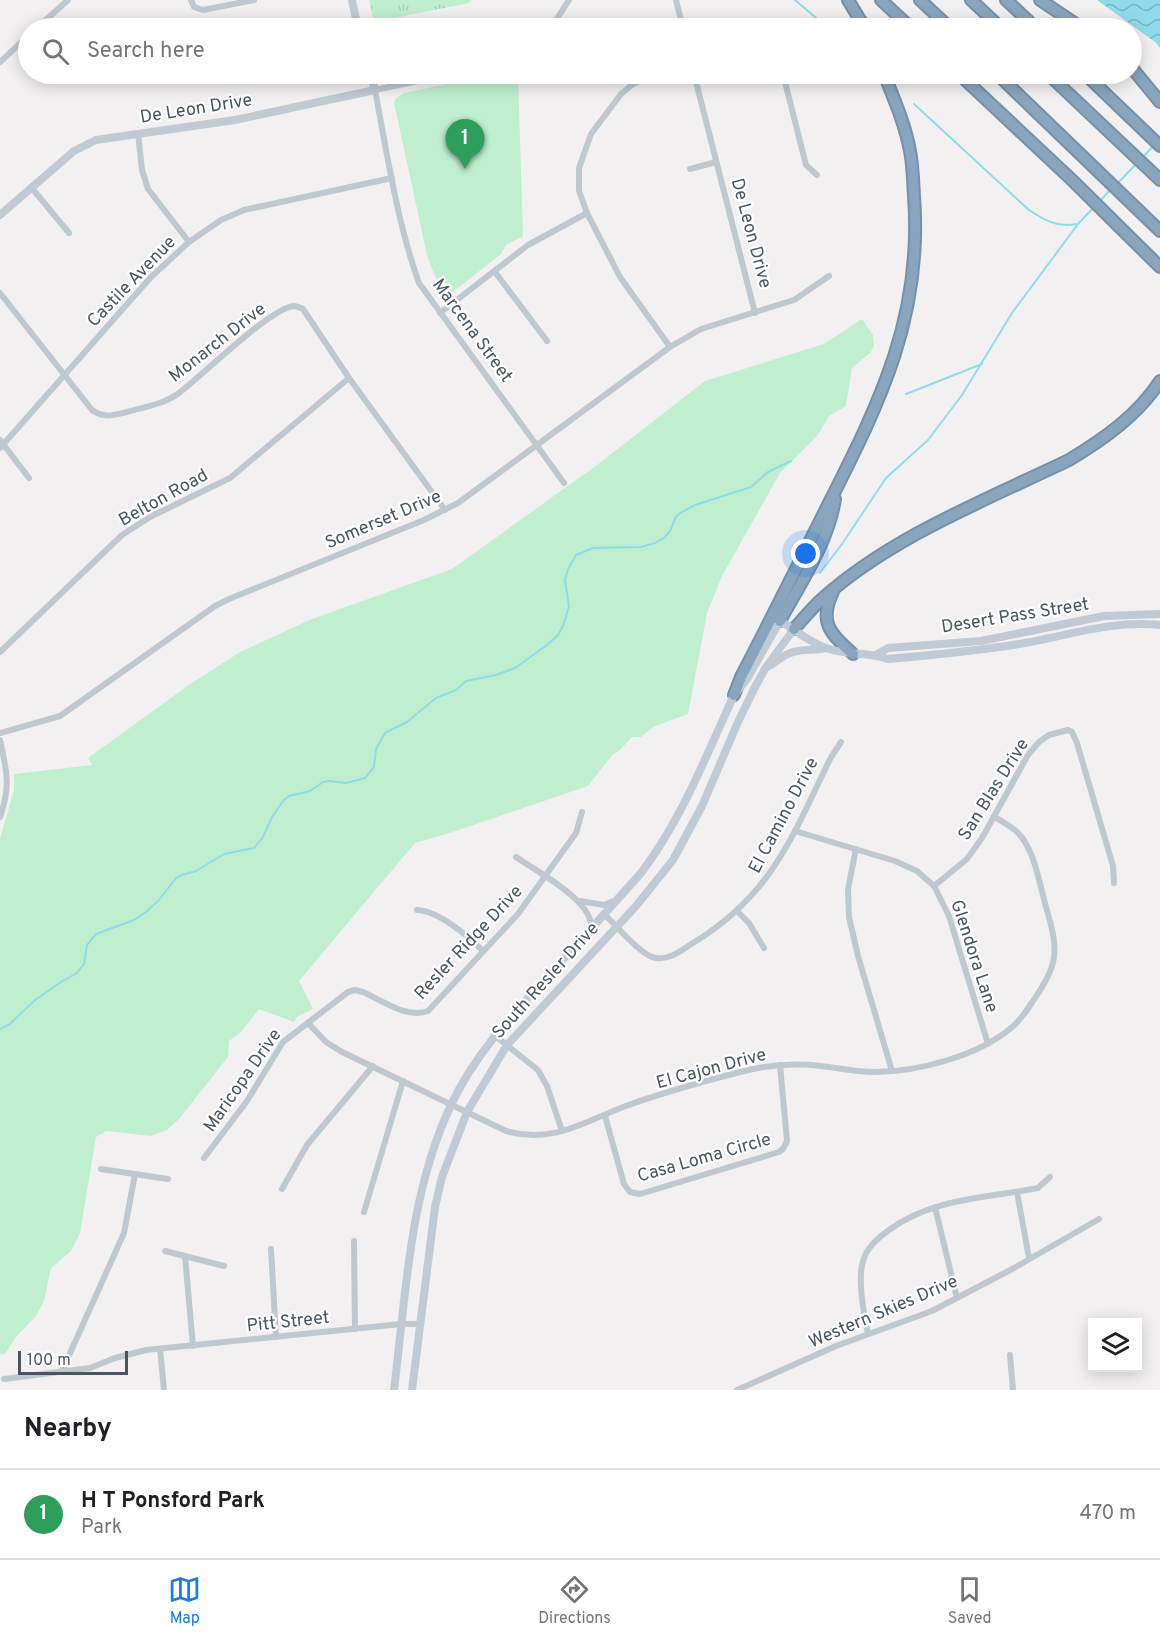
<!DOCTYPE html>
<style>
body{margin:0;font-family:Overpass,sans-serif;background:#f6f6f6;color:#202124}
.controls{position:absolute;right:18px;bottom:18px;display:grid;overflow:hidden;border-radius:0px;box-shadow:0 3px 15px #0003}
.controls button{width:54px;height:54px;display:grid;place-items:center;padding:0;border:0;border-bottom:2px solid #e0e0e0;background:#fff;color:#202124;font:30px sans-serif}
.scale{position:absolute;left:18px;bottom:15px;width:110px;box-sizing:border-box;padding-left:6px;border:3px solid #48555e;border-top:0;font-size:16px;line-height:21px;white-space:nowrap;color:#48555e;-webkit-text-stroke:4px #fff;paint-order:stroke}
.you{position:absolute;left:806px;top:554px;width:21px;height:21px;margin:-15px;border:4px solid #fff;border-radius:50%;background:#1a73e8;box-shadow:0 0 0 9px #1a73e833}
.badge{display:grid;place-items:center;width:39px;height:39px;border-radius:50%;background:#1c7be2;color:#fff;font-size:20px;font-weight:700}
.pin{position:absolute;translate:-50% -50px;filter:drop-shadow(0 2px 3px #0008)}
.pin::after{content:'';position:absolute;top:32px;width:21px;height:18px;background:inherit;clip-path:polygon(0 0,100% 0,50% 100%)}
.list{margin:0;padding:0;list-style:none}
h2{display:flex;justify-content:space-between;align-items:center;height:78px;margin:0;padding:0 24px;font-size:26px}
h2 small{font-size:20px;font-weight:400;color:#757577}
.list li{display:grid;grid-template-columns:39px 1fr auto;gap:18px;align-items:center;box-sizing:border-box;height:90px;padding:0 24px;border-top:2px solid #e0e0e0}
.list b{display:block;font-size:22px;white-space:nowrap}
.list p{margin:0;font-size:20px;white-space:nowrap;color:#757577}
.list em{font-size:20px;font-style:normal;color:#757577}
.icon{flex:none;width:33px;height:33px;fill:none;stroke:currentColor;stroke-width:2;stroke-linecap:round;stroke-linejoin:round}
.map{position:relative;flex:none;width:1160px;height:1390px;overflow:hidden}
.search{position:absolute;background:#fff;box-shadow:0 3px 15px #0003;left:18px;right:18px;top:18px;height:66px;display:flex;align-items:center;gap:15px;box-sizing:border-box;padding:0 21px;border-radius:33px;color:#757577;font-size:22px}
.sheet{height:168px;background:#fff}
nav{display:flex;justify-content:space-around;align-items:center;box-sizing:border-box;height:84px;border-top:2px solid #e0e0e0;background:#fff;font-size:16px;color:#757577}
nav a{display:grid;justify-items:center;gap:3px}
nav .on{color:#1c7be2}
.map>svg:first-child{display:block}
.grass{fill:url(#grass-tufts)}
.green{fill:#c0efd0}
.water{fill:url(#water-waves)}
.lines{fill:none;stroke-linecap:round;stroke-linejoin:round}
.stream{stroke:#8edceb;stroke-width:2}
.highway-casing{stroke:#7490aa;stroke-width:14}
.street{stroke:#bec8cf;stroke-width:6}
.secondary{stroke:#bfcad4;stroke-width:8}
.highway{stroke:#89a5be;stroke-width:10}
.labels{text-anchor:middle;stroke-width:4.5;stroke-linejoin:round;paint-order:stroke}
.street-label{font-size:18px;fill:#48555e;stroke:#fff}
</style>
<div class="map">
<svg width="1160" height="1390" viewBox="0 0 1160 1390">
<defs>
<pattern id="grass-tufts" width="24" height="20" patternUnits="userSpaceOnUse" patternTransform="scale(1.5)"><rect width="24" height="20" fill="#c0efd0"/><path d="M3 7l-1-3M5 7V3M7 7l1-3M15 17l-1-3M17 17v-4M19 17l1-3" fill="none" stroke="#a6cfb5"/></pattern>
<pattern id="water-waves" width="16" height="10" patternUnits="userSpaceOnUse" patternTransform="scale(1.5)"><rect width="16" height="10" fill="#8edceb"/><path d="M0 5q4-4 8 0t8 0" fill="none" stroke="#76b5c2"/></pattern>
</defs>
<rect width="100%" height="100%" fill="#f3f0f1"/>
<path class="grass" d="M369 0H471L469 3 374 22Z"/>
<g class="green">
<path d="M494 74H518L523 236 506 245 501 254 453 292 449 293C436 284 432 269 427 255L394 103 396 98 404 93Z"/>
<path d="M862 319 873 335 874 346 870 353 852 368 846 406 829 416 818 435 780 473 722 576 707 613 688 714 653 727 641 737H632L619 751 613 754 588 786 456 831 415 843 299 981 313 1009 298 1016 294 1022 259 1009 241 1032 229 1041 228 1057 179 1119 167 1130 151 1136 106 1131 96 1137 80 1233 71 1251 51 1268 44 1301 36 1316 16 1337 5 1354H0V839L14 790V774L92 765 88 758 189 685 240 652 312 619 452 569 597 465 705 381 824 344Z"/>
</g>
<path class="water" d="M1097 0H1160V48L1155 42Z"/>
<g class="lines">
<g class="stream">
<path d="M795 0 828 28"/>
<path d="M914 104 1029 210C1044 220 1058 228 1076 224"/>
<path d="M1142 158 1154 145"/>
<path d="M1117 184 1138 162"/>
<path d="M1100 201 1110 190"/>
<path d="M906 394 982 364"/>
<path d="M820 573 842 544 886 478 928 440 962 395 1012 313 1078 224 1094 207"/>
<path d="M0 1029 10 1024 35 1000 61 982 77 973 84 964 87 945 96 934 134 920 146 912 159 900 176 878 182 875 196 871 224 854 254 848 263 837 272 817 283 801 289 796 310 791 323 782 329 781 346 783 365 778 374 767 376 749 385 733 407 722 436 698 456 690 466 681 496 675 515 668 547 645 558 635 563 626 569 606 565 580 568 569 576 555 593 548 641 547 655 543 664 538 670 531 676 517 680 513 695 505 751 487 768 472 791 461"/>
</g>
<g class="highway-casing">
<g id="highway">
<path d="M848 0 865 28"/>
<path d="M881 0 911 28"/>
<path d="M920 0 950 28"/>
<path d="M971 0 1001 28"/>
<path d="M1006 0 1036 28"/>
<path d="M1040 0 1082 28"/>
<path d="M1132 68 1160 102"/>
<path d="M959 74 1073 181 1160 267"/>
<path d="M997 74 1160 231"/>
<path d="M1048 74 1160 180"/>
<path d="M1085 74 1160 146"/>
<path d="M833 592C818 623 831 634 853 654"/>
<path d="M780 621C801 582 828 543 835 499"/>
<path d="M794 629C803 619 812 608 822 599 891 537 986 500 1069 460 1104 439 1138 415 1160 381"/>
<path d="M734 695 741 677C771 619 800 561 829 503 881 400 923 315 914 196 913 181 913 166 910 151 905 124 894 99 884 74"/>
</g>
</g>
<g class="street">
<path d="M191 0 194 7 203 10 254 0"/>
<path d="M676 0 683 28"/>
<path d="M37 28 68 0"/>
<path d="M551 28 569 0"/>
<path d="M0 62 28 36"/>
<path d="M451 74 375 90C387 153 397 222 419 283L564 483"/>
<path d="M655 74 633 84 621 94 591 134 579 168V191L587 213 620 277 670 347"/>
<path d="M694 74 755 313"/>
<path d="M783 74 806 165 817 175"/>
<path d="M138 133 142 170 148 189 189 242"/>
<path d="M690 169 716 162"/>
<path d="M31 187 69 233"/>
<path d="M495 272 547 341"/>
<path d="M0 293 92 410C105 419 114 415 127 412 145 407 164 404 179 393 202 376 270 308 294 306 295 306 301 308 303 309L349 378 445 510"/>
<path d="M440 313 528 245 587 213"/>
<path d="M0 440 29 478"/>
<path d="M0 448 151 277 189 242 221 220 244 210 392 178"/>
<path d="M0 652 122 535 150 517 230 478 349 378"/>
<path d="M0 733 60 716 215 606 229 599 424 520 458 503 670 347 701 329 794 300 829 276"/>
<path d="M0 740C7 773 11 785 0 817"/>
<path d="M795 831 895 861 917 871 934 886 949 916 988 1044"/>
<path d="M856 849 848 889 849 917 858 956 892 1071"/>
<path d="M516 857C536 871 594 901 591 928"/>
<path d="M934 886 967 859 982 838 1028 755 1039 742 1049 735 1068 730 1072 732 1077 743 1113 866 1114 883"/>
<path d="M580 901 604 905 616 900"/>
<path d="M417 910C439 911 468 936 483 951"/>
<path d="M738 912 749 923 764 948"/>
<path d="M604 914C616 925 641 956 656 958 670 960 682 950 693 943 772 895 792 837 830 759L841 742"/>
<path d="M308 1023 326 1042 342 1052 506 1131C552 1144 582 1123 623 1107 661 1093 701 1082 740 1072 766 1065 794 1063 821 1066 839 1068 857 1072 875 1072 917 1072 978 1056 1011 1028 1019 1022 1025 1013 1031 1004 1058 964 1060 954 1046 907 1040 886 1034 847 1017 832 1011 826 1002 822 995 817"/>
<path d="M494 1035 538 1070 547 1086 562 1131"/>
<path d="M605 1116 624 1184 630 1192 640 1194 779 1152 783 1149 787 1141 780 1065"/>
<path d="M204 1158 247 1101 283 1042 348 992 355 990 363 992C381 1000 407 1019 428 1011L518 914 576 833 582 812"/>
<path d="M101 1169 168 1179"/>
<path d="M282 1189 307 1145 373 1066"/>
<path d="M1017 1192 1029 1258"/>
<path d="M935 1207 957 1298"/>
<path d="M364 1212 403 1081"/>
<path d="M354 1241 355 1329"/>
<path d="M271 1249 276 1337"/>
<path d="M165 1251 224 1266"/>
<path d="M185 1256 193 1346"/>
<path d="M868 1334C864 1315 857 1280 863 1261 867 1247 878 1238 889 1230 932 1198 987 1198 1038 1188L1050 1177"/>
<path d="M160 1349 164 1390"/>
<path d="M1010 1355 1013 1390"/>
<path d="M62 1371 124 1233 135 1174"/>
<path d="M4 1379 90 1368 115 1358 146 1350 401 1324H420"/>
<path d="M737 1390 836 1346 932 1311 1014 1268 1099 1219"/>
</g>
<g class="secondary">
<path d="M352 0 358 28"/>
<path d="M0 215 74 151 96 140 235 120 375 90 370 74"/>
<path d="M876 655 888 648 981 641 1104 616 1160 614"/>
<path d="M769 666C777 662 782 656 790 653 802 648 813 651 825 648"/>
<path d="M394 1390C406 1294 409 1194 451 1105 474 1056 510 1017 546 978 578 943 610 908 641 873 682 819 706 756 734 695L747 679 780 621C796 630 811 644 829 649 848 655 869 652 888 659 934 655 979 651 1025 643 1069 635 1114 620 1160 625"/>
<path d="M412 1390 435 1207 442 1177 467 1112 507 1045 636 906 673 860 702 806 738 722 755 687 766 667 794 629"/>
</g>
<use href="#highway" class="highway"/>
</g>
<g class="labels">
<g class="street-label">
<text transform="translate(196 108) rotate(-9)" y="6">De Leon Drive</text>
<text transform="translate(752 233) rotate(75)" y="6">De Leon Drive</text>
<text transform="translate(131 281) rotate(-46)" y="6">Castile Avenue</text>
<text transform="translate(473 330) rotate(54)" y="6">Marcena Street</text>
<text transform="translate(217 342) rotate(-38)" y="6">Monarch Drive</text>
<text transform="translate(163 497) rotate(-29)" y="6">Belton Road</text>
<text transform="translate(383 519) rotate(-23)" y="6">Somerset Drive</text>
<text transform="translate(1015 615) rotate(-9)" y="6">Desert Pass Street</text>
<text transform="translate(993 789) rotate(-58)" y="6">San Blas Drive</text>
<text transform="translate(783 815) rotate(-62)" y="6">El Camino Drive</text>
<text transform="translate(468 942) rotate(-47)" y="6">Resler Ridge Drive</text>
<text transform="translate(975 956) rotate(72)" y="6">Glendora Lane</text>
<text transform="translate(545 980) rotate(-48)" y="6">South Resler Drive</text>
<text transform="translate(711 1068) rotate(-15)" y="6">El Cajon Drive</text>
<text transform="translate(242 1080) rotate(-55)" y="6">Maricopa Drive</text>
<text transform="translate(704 1157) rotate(-16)" y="6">Casa Loma Circle</text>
<text transform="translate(883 1311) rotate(-23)" y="6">Western Skies Drive</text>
<text transform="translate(288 1321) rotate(-6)" y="6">Pitt Street</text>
</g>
</g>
</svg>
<div class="controls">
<button><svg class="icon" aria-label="layers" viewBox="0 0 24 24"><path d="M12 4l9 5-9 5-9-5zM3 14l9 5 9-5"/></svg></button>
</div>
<div class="scale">100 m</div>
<div class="you"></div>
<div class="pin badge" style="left:465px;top:169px;background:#2e9e5b">1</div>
<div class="search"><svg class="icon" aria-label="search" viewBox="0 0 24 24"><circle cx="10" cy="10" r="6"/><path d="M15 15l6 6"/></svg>Search here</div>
</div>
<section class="sheet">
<h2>Nearby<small></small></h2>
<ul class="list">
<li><span class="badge" style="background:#2e9e5b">1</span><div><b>H T Ponsford Park</b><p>Park</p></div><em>470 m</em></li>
</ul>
</section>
<nav>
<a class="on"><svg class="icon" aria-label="map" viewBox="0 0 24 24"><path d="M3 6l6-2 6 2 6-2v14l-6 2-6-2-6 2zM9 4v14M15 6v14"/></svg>Map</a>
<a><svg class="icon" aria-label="directions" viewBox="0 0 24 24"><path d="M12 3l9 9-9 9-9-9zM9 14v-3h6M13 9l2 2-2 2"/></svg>Directions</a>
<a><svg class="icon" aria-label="saved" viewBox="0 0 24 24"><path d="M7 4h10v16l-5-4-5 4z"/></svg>Saved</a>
</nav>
